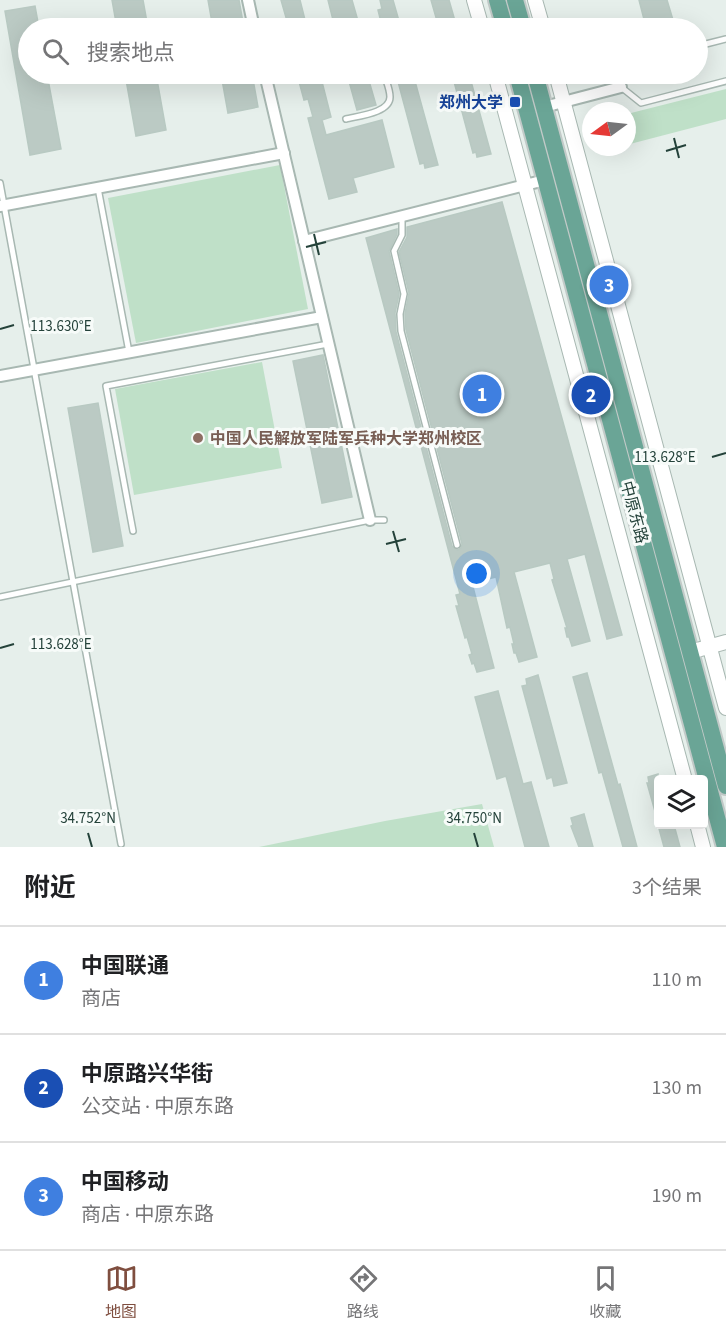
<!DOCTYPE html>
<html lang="zh">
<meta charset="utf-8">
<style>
body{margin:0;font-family:"Source Sans 3","Noto Sans SC",sans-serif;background:#f6f6f6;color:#202124}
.controls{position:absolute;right:18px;bottom:18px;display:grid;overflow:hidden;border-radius:6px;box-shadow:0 6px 24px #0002}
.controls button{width:54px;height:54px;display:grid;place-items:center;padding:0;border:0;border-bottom:2px solid #e0e0e0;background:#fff;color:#202124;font:30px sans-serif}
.compass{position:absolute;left:582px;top:102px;width:54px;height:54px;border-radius:50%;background:#fff;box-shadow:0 6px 24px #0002;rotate:255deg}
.you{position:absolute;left:477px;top:574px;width:21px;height:21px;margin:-15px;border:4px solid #fff;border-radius:50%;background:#1a73e8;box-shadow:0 0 0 9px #1a73e833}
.badge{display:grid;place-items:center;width:39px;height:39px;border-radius:50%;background:#7f4e3f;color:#fff;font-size:20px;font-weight:700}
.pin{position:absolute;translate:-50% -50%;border:3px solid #fff;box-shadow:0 2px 6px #0006}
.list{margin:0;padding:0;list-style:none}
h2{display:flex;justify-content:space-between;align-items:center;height:78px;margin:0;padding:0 24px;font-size:26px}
h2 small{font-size:20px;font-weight:400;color:#757577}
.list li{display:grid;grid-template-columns:39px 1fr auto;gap:18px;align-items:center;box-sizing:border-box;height:108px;padding:0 24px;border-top:2px solid #e0e0e0}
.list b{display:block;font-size:22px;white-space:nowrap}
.list p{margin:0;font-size:20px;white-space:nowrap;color:#757577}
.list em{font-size:20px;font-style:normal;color:#757577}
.icon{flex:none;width:33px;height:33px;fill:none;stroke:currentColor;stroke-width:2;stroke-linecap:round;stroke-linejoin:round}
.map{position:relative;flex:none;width:726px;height:847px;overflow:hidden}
.search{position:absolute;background:#fff;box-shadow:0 6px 24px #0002;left:18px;right:18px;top:18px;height:66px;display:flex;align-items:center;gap:15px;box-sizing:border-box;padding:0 21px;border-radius:33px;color:#757577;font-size:22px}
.sheet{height:402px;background:#fff}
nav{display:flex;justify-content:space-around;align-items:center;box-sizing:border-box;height:84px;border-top:2px solid #e0e0e0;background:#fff;font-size:16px;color:#757577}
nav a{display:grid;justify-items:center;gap:3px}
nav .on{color:#7f4e3f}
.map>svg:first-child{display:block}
.green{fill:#bfe0c8}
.building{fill:#bbcac4;stroke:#b8c9c2;stroke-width:1.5}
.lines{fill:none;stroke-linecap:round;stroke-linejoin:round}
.service-casing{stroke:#a8b8b2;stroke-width:8}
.minor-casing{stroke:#a8b8b2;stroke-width:14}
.tertiary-casing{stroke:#a8b8b2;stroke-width:16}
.primary-casing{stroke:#c2cac8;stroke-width:20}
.service{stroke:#fff;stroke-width:5}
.minor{stroke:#fff;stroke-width:10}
.tertiary{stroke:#fff;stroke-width:14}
.primary{stroke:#6aa596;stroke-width:16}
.ticks{fill:none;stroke:#24423a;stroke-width:2}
.transit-dot{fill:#1a4fb4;stroke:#f7fbf9;stroke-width:2}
.education-dot{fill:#8d6e63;stroke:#f7fbf9;stroke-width:2}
.labels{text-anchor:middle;stroke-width:6;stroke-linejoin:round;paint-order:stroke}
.transit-label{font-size:16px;font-weight:bold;fill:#164399;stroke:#f7fbf9;text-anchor:end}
.education-label{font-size:16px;font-weight:bold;fill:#785e54;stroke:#f7fbf9;text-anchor:start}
.street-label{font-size:16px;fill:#24423a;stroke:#f7fbf9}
.ticks-label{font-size:15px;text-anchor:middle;fill:#24423a;stroke:#f7fbf9;stroke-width:6;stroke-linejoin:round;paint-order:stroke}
</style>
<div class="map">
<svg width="726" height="847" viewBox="0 0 726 847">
<rect width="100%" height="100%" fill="#e6efeb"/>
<g class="green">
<path d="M726 89V119L630 144 627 130V114Z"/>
<path d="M280 165 308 309 136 343 108 198Z"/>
<path d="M262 362 282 468 134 495 115 389Z"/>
<path d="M482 804 494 847H259L385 821Z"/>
</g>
<g class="building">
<path d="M112 0H143L148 28H117Z"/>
<path d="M208 0H239L244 28H213Z"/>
<path d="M281 0H300L307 28H289Z"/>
<path d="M328 0H352L360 28H335Z"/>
<path d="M380 0H393L401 28H387L386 25 382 26 378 10 382 9Z"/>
<path d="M431 0H449L457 28H439Z"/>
<path d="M639 0H667L673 20 646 27Z"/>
<path d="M35 6 39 28H28V74H47L61 149 30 155 5 11Z"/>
<path d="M125 74H156L166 130 136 136Z"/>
<path d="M221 74H252L258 107 228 113Z"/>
<path d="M297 74H320L331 117 322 120 326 135 382 120 394 167 353 178 357 192 329 199 308 118 313 117 308 99 304 100Z"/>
<path d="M347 74H367L376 105 357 110Z"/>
<path d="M396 74H413L438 165 425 168 424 163 420 164Z"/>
<path d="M452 74H469L491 154 477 157 476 152 473 153Z"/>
<path d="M502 202 622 635 607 639 585 554 567 559 590 641 572 646 569 637H567L565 628H567L552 580 554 579 550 563 514 572 537 657 519 662 516 653H514L512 644H514L510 627 507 628 496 577 472 583 494 668 477 672 474 663 472 664 469 655 472 654 467 637 465 638 456 606H459L456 595 460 594 366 238 397 229V234L389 251 399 294 395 313 396 332 452 546 458 550 461 548 462 544 406 330 405 314 409 293 399 252 407 237V227Z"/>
<path d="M323 355 352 497 322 503 293 361Z"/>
<path d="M98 403 123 546 93 552 68 408Z"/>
<path d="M587 673 618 785 620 784 637 847H623L602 772 599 773 573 677Z"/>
<path d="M538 675 567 783 554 786 552 777 547 779 522 686 527 685 526 679Z"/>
<path d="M498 691 523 784 531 782 549 847H525L506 776 497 779 475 697Z"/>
<path d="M658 774V815H656L647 783H649L648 777Z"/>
<path d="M584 814 593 847H579L571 826 573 825 571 818Z"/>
<path d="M658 825H674L680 847H664Z"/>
</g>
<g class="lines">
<g class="service-casing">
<g id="service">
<path d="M698 46 726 39"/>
<path d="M627 74 621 87 641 103 726 81"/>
<path d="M346 119C358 116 390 113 390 97 390 89 386 81 384 74"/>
<path d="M0 183 121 844"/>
<path d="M98 188 129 352"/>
<path d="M402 216V235L394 251 404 294 400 314 401 331 457 545"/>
<path d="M133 531 106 386 328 344"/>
<path d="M0 597 370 520H384"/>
</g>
</g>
<g class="minor-casing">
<g id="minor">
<path d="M248 0 254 28"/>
<path d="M265 74 370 520"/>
<path d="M544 107 621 87"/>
<path d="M0 206 284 153"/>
<path d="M304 241 545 180"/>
<path d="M0 376 322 317"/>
</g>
</g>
<g class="tertiary-casing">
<g id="tertiary">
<path d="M474 0 482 28"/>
<path d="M535 0 543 28"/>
<path d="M495 74 685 780"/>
<path d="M556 74 726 708"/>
<path d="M690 652 726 642"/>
<path d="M697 824 703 847"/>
</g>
</g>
<g class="primary-casing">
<g id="primary">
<path d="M497 0 505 28"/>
<path d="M515 0 523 28"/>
<path d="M517 74 725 847"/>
<path d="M535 74 726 786"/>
</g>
</g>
<use href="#service" class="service"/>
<use href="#minor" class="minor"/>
<use href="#tertiary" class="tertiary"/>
<use href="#primary" class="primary"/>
</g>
<path class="ticks" d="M674 138 679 158M666 151 686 145M314 234 319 255M306 247 326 242M0 329 14 325M712 457 726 453M393 531 399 552M386 544 406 539M0 648 14 644M88 833 92 847M474 833 478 847"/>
<rect class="transit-dot" x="509" y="96" width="12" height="12" rx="3"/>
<circle class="education-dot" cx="198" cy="438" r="6"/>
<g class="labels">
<g class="transit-label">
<text x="503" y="108">郑州大学</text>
</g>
<g class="education-label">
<text x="210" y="444">中国人民解放军陆军兵种大学郑州校区</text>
</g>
<g class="street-label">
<text transform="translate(635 512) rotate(75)" y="6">中原东路</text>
</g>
</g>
<g class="ticks-label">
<text x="61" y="331">113.630°E</text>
<text x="665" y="462">113.628°E</text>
<text x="61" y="649">113.628°E</text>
<text x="88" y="823">34.752°N</text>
<text x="474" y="823">34.750°N</text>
</g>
</svg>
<div class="controls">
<button><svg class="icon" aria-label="layers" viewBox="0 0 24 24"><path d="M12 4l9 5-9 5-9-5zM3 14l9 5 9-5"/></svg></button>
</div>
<svg class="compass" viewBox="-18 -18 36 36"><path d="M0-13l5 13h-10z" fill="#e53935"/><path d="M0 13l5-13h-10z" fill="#757577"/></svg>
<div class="you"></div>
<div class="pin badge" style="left:482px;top:394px;background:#3f7fe0">1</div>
<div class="pin badge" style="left:591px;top:395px;background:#1a4fb4">2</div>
<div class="pin badge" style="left:609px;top:285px;background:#3f7fe0">3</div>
<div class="search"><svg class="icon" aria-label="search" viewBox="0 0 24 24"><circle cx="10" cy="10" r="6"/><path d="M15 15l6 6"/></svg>搜索地点</div>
</div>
<section class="sheet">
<h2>附近<small>3个结果</small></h2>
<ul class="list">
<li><span class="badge" style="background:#3f7fe0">1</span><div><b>中国联通</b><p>商店</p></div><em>110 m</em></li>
<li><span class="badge" style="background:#1a4fb4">2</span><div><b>中原路兴华街</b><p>公交站 · 中原东路</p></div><em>130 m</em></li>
<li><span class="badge" style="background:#3f7fe0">3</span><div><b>中国移动</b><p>商店 · 中原东路</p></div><em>190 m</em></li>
</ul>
</section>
<nav>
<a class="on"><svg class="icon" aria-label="map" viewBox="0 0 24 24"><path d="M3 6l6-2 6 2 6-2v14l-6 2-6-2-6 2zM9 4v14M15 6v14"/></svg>地图</a>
<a><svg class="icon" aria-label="directions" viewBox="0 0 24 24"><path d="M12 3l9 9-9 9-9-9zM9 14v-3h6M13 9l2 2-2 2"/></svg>路线</a>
<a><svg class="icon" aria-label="saved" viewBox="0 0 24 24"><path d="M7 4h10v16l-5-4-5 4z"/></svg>收藏</a>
</nav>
